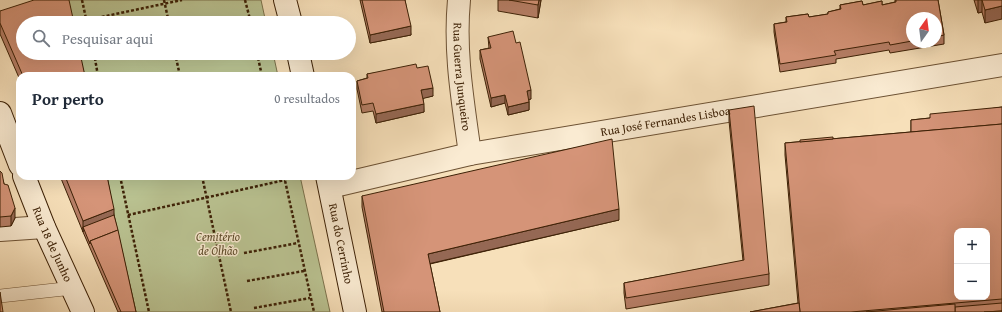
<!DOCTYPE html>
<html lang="pt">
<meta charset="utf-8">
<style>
body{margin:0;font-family:"Gentium Book Plus",serif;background:#f2f2f3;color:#1f2937}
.controls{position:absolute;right:12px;bottom:12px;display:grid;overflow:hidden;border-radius:8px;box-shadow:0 4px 16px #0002}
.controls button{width:36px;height:36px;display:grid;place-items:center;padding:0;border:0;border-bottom:1px solid #e0e1e3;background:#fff;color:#1f2937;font:20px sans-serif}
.compass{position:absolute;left:906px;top:12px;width:36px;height:36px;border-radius:50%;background:#fff;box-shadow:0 4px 16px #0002;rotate:14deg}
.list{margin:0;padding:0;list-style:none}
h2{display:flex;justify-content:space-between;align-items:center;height:52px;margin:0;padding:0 16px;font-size:17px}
h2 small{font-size:13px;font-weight:400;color:#747a83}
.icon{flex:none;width:22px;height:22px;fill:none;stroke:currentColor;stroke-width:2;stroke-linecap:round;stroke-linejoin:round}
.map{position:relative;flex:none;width:1002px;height:312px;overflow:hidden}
.search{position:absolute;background:#fff;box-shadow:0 4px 16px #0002;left:16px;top:16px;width:340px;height:44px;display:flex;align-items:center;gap:10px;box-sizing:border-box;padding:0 14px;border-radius:22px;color:#747a83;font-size:15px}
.panel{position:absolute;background:#fff;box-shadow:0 4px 16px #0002;left:16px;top:72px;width:340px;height:108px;border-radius:12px}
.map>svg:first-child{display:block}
.green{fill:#bac392;stroke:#7c724c}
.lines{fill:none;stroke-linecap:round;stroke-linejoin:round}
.lane-casing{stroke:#6c5133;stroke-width:14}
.street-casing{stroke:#6c5133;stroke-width:24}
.secondary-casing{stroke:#3d2106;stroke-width:24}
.path{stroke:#3d2106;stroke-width:2.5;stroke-dasharray:3 2;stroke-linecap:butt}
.lane{stroke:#faebd2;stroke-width:13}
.street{stroke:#faebd2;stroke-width:22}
.secondary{stroke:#faebd2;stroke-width:22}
.wall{fill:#b77f67;stroke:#3d2106;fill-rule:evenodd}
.shaded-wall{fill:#956854;stroke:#3d2106}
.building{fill:#d59478;stroke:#3d2106;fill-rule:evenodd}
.labels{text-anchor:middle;stroke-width:3;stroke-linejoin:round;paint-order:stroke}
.street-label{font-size:12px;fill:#3d2106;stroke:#faebd2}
.park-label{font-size:12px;font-style:italic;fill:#5c4a29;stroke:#faebd2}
</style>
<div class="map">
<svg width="1002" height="312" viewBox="0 0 1002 312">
<rect width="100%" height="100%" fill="#f7e0ba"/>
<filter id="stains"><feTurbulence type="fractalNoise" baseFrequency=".005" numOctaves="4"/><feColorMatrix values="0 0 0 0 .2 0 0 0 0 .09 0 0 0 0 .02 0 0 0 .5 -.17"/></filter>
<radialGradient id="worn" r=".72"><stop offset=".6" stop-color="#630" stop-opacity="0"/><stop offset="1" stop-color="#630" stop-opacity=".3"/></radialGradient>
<g class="green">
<path d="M66 0H261L266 23H71Z"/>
<path d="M78 53H273L278 76H83Z"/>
<path d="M105 176H300L330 312H135Z"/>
</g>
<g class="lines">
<g class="lane-casing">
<path id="lane" d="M0 296 73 288"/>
</g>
<g class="street-casing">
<g id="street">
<path id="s1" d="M459 0C454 52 463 102 470 154"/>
<path id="s2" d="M330 187 470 154 1002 65"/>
<path d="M0 230 44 227"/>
</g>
</g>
<g class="secondary-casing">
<g id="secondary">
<path d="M285 0 291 23"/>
<path d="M298 53 303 76"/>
<path d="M0 113 20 165"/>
<path id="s3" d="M24 176 44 227 83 312"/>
<path id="s4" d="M327 176 355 312"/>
</g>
</g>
<g class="path">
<path d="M82 0 87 23"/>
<path d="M164 0 169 23"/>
<path d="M245 0 251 23"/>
<path d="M87 20 182 0"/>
<path d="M241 23 250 21"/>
<path d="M94 53 98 76"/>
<path d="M175 53 180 76"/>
<path d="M257 53 262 76"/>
<path d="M120 176 149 312"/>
<path d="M202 176 231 312"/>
<path d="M284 176 314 312"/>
<path d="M128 215 285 180"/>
<path d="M244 253 298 243"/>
<path d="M247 281 304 271"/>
<path d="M254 308 310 298"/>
</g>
<use href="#lane" class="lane"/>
<use href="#street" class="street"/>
<use href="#secondary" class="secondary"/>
</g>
<g class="wall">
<path d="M360 0H405L411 35 370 43Z"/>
<path d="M498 0H541L538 18 498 11Z"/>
<path d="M895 0H938L944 35V44L890 53 889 50 836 59V63L780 72 774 32V24L786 22V17L808 14 809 17 828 14V12L840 9V5L862 1 863 5 882 1V5L895 2ZM912 18H936V42H912Z"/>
<path d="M974 0H1002L985 23 982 12 978 13Z"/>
<path d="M0 11 85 76H20V80L0 34Z"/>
<path d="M488 37 531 99H529V110L508 115 505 103 491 107 480 59V50L489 48Z"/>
<path d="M417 68 433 96 423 98 424 112 376 123 373 111 362 113 357 89V81L367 78V74Z"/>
<path d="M1002 107V312H750L798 303 785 155V143L911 132V120L930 118Z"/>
<path d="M729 110 769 274V285L626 309 624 293V283L743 261 729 121Z"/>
<path d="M0 171 15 218 11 226 0 227Z"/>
<path d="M60 176H107L114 215 136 312H118L83 232Z"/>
<path d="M362 196 619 220 430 264 440 312H382L362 207Z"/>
</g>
<g class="shaded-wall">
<path d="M539 0H541L538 18V5Z"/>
<path d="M978 0H982V12L978 13Z"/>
<path d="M1002 6V19L985 23V10Z"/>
<path d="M411 26V35L370 43V35Z"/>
<path d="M433 88V96L421 99V90Z"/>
<path d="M531 90V99L527 100V91Z"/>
<path d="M505 95V103L491 107V98Z"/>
<path d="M529 102V110L508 115V107Z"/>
<path d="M424 104V112L376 123V114Z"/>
<path d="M15 208V218L11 226V216Z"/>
<path d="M114 209V219L83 227V232V221Z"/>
<path d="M619 209V220L428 264V254Z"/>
</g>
<g class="building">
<path d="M34 0H69L74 23H23V53H80L85 76H23L0 23V11Z"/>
<path d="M362 0H405L411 26 370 35Z"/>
<path d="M509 0H539L538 5Z"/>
<path d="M896 0H938L944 35 936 37V18H912V41L890 45 889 42 834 51 836 55 780 64 774 24 787 22 786 17 808 14 809 17 828 14V12L841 9 840 5 862 1 863 5 882 1V5L896 2Z"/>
<path d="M982 0H1002V6L985 10Z"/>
<path d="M513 31 516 43 520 42 531 90 527 91 529 102 508 107 505 95 491 98 480 50 491 48 488 37Z"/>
<path d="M416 64 417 68 428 66 433 88 421 90 424 104 376 114 373 103 362 105 357 81 368 78 367 74Z"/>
<path d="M754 106 769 274 626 298 624 283 744 260 729 110Z"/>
<path d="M1002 107V124L911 132V120L930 118V114Z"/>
<path d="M1002 124V299L851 312H800L785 143ZM957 231H987V297H957Z"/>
<path d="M833 137V139L800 142V140Z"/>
<path d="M612 139 619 209 428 254 440 312H384L362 196Z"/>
<path d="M0 171 2 173 4 184 8 185 15 208 11 216 0 217Z"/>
<path d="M65 176H107L114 209 83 221Z"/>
<path d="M114 215 118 230 90 241V244L83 227Z"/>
<path d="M118 230 136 312H121L90 241Z"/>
<path d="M0 292 3 312H0Z"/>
<path d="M799 303 800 312H750Z"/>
<path d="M1002 303V311L984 312H955V307Z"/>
<path d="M955 304V312H866Z"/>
<path d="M1002 311V312H984Z"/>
</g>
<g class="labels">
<g class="street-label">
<text dy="4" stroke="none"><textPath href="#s1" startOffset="77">Rua Guerra Junqueiro</textPath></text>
<text dy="4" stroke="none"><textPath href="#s2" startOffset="342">Rua José Fernandes Lisboa</textPath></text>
<text dy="4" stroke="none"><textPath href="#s3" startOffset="74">Rua 18 de Junho</textPath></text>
<text dy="4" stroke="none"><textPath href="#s4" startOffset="69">Rua do Cerrinho</textPath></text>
</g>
<g class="park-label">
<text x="218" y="241">Cemitério<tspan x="218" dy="14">de Olhão</tspan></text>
</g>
</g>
<rect width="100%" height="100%" filter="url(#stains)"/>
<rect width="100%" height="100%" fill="url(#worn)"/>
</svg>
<div class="controls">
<button>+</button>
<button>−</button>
</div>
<svg class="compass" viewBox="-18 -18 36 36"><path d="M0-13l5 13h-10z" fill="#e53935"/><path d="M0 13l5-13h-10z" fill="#747a83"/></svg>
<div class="search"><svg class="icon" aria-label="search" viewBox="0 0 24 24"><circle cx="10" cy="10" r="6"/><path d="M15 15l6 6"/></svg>Pesquisar aqui</div>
<section class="panel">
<h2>Por perto<small>0 resultados</small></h2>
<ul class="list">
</ul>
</section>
</div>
